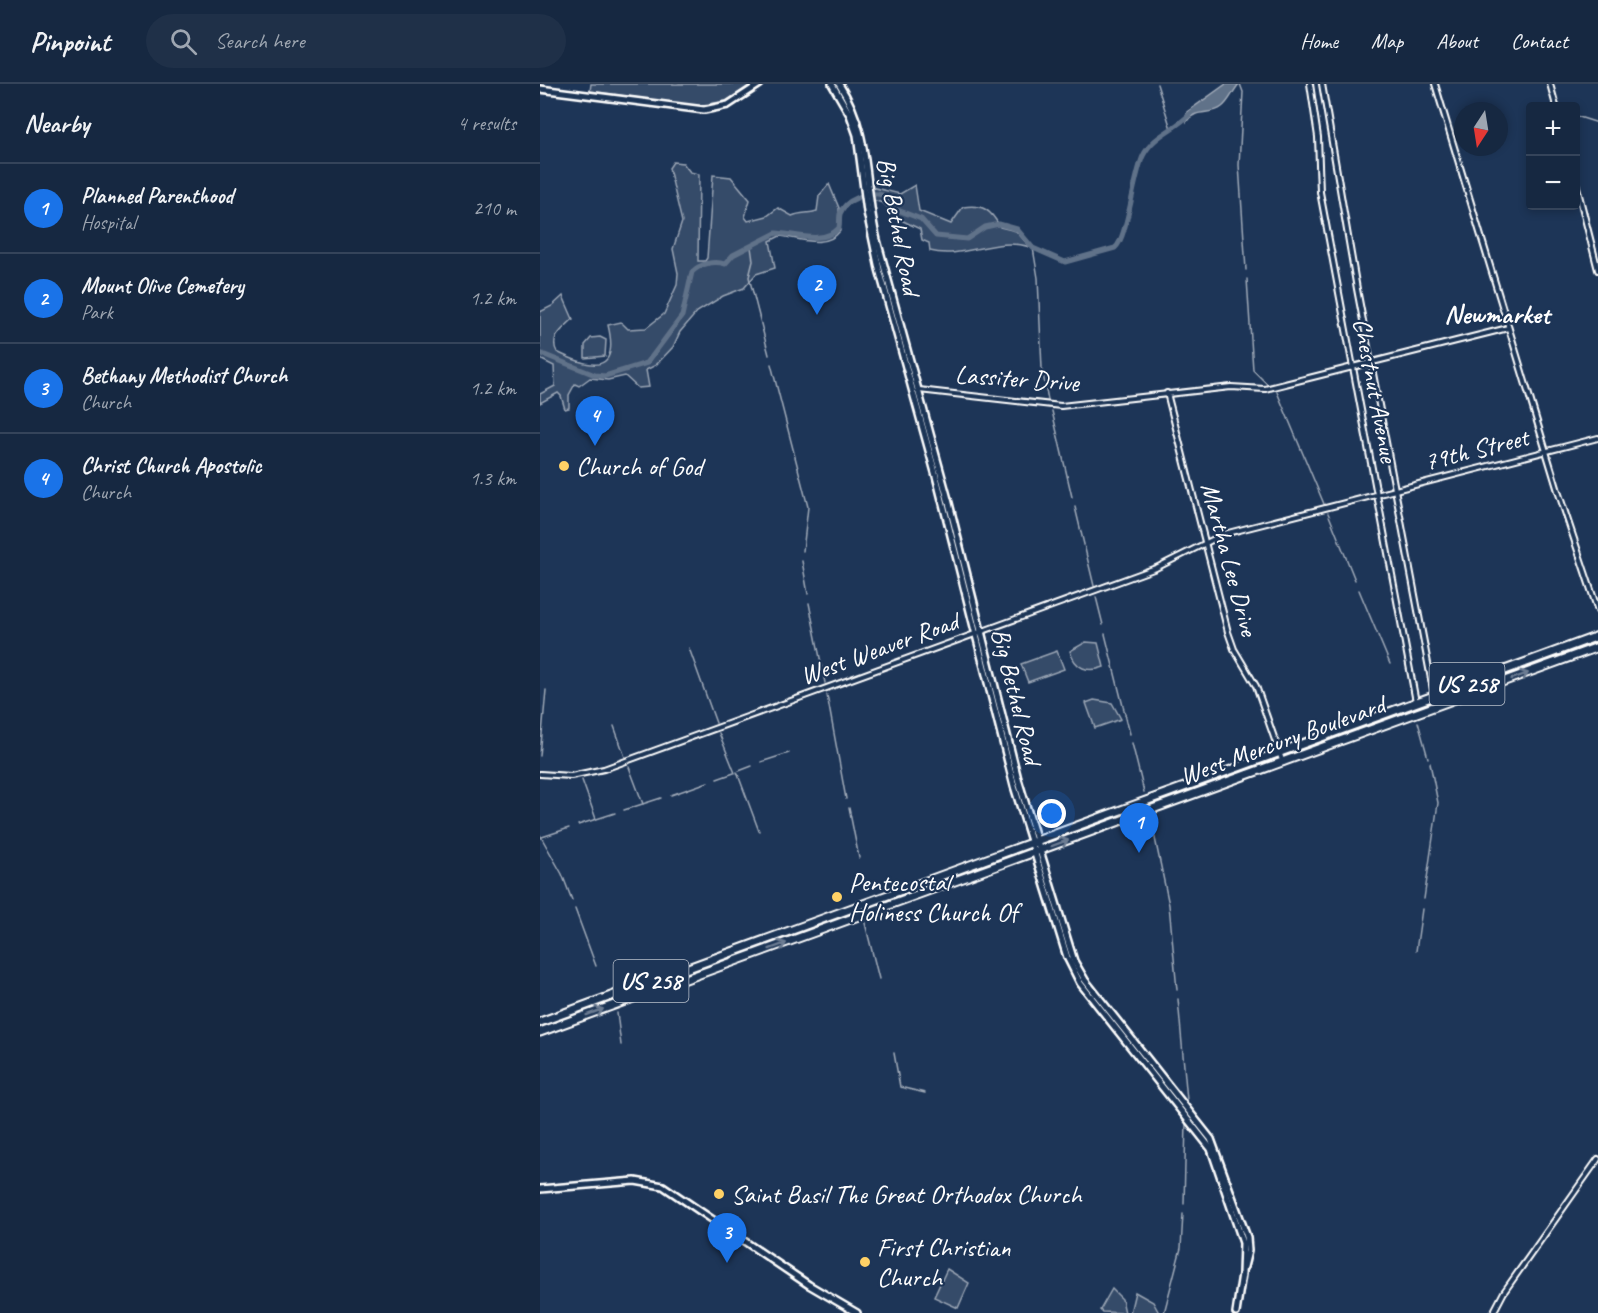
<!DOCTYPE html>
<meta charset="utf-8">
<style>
body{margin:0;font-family:Caveat,sans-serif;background:#1f3048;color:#f1f3f6}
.controls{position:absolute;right:18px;top:18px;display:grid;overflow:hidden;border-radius:6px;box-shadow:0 3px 9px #0003}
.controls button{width:54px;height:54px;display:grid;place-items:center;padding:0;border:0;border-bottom:2px solid #35445a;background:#162841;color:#f1f3f6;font:30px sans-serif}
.compass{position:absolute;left:914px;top:18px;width:54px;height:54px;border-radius:50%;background:#162841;box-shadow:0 3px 9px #0003;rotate:192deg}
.you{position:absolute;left:512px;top:730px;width:21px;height:21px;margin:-15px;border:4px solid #fff;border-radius:50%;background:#1a73e8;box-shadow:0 0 0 9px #1a73e833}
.badge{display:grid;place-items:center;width:39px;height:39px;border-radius:50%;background:#1a73e8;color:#fff;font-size:20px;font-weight:700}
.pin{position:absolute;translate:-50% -50px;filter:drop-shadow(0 2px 3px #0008)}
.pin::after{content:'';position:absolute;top:32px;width:21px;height:18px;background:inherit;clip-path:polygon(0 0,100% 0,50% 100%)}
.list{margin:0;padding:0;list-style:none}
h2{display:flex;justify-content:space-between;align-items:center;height:78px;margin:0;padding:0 24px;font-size:26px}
h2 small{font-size:20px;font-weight:400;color:#9ea6b1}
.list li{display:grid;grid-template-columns:39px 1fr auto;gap:18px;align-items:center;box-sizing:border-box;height:90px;padding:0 24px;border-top:2px solid #35445a}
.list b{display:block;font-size:22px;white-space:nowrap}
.list p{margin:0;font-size:20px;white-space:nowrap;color:#9ea6b1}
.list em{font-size:20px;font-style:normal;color:#9ea6b1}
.icon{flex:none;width:33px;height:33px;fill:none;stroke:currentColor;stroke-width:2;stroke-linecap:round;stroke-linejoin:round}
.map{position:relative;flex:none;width:1058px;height:1229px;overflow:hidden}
header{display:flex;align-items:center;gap:36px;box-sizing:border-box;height:84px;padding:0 30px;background:#162841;border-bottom:2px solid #35445a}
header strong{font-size:28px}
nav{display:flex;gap:33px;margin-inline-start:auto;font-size:21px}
.search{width:420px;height:54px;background:#1f3048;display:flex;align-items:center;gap:15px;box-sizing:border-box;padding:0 21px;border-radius:33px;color:#9ea6b1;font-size:22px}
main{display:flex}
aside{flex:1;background:#162841}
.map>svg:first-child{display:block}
.green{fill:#364b69;stroke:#9aa5b4;stroke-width:1.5}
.water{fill:#617289;stroke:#a0aab8;stroke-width:1.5}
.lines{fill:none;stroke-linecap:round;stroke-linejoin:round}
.stream{stroke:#a0aab8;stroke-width:1.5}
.river{stroke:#617289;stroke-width:5}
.minor-casing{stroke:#fff;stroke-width:8}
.major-casing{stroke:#fff;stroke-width:10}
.highway-casing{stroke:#fff;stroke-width:11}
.minor{stroke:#1d3557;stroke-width:4}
.major{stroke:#1d3557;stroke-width:5}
.highway{stroke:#1d3557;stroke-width:7}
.oneway{stroke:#6c7c92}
.poi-dot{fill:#ffd166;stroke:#1d3557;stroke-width:2}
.labels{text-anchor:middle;stroke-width:4.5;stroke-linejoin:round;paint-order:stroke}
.shield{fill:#1d3557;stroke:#bbc2cd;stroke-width:1.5}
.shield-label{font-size:24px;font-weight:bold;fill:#fff}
.street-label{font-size:26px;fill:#fff;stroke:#1d3557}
.poi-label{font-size:26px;fill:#fff;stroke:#1d3557;text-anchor:start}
.neighbourhood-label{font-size:27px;font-weight:bold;fill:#fff;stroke:#1d3557}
</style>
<header>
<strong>Pinpoint</strong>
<div class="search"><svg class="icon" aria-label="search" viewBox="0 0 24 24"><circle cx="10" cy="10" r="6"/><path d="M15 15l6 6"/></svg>Search here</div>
<nav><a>Home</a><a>Map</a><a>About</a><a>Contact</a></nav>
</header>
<main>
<aside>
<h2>Nearby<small>4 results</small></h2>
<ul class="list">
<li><span class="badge">1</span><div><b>Planned Parenthood</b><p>Hospital</p></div><em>210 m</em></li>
<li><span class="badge">2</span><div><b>Mount Olive Cemetery</b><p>Park</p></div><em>1.2 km</em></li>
<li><span class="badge">3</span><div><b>Bethany Methodist Church</b><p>Church</p></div><em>1.2 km</em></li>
<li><span class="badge">4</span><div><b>Christ Church Apostolic</b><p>Church</p></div><em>1.3 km</em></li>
</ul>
</aside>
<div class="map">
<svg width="1058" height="1229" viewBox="0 0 1058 1229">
<rect width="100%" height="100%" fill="#1d3557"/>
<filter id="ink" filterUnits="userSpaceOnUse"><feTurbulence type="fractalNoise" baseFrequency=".0167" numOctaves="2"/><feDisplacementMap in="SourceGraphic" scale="12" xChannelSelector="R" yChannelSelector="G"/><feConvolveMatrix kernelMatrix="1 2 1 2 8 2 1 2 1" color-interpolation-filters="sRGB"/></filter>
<g filter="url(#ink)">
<g class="green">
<path d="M51 0H212L186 17 157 22 50 7Z"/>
<path d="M133 78 143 79 150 88 159 90 158 177H165L167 174 173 91 191 93 210 116 205 133 208 137 227 132 238 124 252 132C261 128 268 130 277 127L279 112 289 100 299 124 300 147C286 166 258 154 240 152L230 157 235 184 216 190 204 204 183 212 157 228 140 248 133 263 116 281 106 286 109 303 98 304 85 292 68 296 50 294 39 302 35 300 29 311V324L25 325 21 312 18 309 0 319V310L15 302 14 282 0 275V228L12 222 23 212 33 235C23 245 9 254 17 268 51 285 80 291 68 241L81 238 88 245 106 244 124 230 137 201 138 189 133 165 142 138 129 84Z"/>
<path d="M375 101 379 127 411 140 423 123C443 120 451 126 460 143L476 147 490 163C456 152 423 176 390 167L389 159 382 156 380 145 361 136 343 119 332 116 331 103 360 110Z"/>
<path d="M60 253 66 256 65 272 45 274V261L51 254Z"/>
<path d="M546 558 558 559 564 583C548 589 535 585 530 567Z"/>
<path d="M517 567 524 585 488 598 481 580Z"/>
<path d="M554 616 572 619 581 635 555 644 546 619Z"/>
<path d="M407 1185 429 1199 418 1224 394 1213Z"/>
<path d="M572 1205 582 1215 585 1229 562 1228 560 1226Z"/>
<path d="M595 1208 613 1218 619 1229H590Z"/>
</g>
<path class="water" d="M686 0H699C693 7 689 18 682 23 671 32 656 24 647 37V28Z"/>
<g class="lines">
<g class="stream">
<path d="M617 0 631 45"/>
<path d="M700 0 703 8 699 81 706 186"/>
<path d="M1036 32 1058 39"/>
<path d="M211 163 213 177 209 193 229 271"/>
<path d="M493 164 498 194 502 285 508 316"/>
<path d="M707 195 713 286 728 301"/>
<path d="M231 280 268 423 263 467"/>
<path d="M737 308 784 420"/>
<path d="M512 327 532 413"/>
<path d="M535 423 554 502"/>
<path d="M788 429 815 496"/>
<path d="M262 477 268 510"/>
<path d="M819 506 850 580"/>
<path d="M556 513 563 541"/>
<path d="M269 519 285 599"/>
<path d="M565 550 590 650"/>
<path d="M149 564 176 639"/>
<path d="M287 611 306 715"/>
<path d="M878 638 888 674"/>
<path d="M74 642 85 673"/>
<path d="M179 649 195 689"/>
<path d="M592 659 604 708"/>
<path d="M0 672 6 606"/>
<path d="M221 678 249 669"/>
<path d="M89 683 103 720"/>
<path d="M199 687 212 682"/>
<path d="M197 688 219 747"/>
<path d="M177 695 194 689"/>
<path d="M42 696 56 735"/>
<path d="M131 711 168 698"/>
<path d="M309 724 319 774"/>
<path d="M84 726 121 714"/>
<path d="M611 735 629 821 637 906"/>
<path d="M38 741 75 729"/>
<path d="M0 751 22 790 32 816"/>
<path d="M2 753 29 744"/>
<path d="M884 815 898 719 890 679"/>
<path d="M35 825 56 882"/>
<path d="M325 839 339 895"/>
<path d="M876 867 882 825"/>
<path d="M638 915 647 1016"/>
<path d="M77 929 81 961"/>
<path d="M354 969 360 1003 385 1009"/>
<path d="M644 1120 646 1038"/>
<path d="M624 1229 641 1164 643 1130"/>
</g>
<path class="river" d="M0 269 55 291 65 292 107 279 142 232 152 188C160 180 174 176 185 180L193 171 236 149C256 150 283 161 299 144 300 139 299 134 300 130 305 115 329 107 342 111L355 125 381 135 396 152 427 155 445 143 459 140 477 145 493 164 525 178 575 164C587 155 594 91 603 72 613 51 635 46 650 30"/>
<g class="minor-casing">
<g id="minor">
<path d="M770 0 778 53 780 108 876 618"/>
<path d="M782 0 817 205 894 611"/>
<path d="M895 0 1018 407 1058 527"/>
<path d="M1010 0 1016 22"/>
<path d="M1036 99 1058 186"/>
<path d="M379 306 521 322 691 303 725 305 968 244"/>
<path d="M627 309 688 548 694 565 716 602 743 679"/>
<path d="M0 690 31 692 64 685 616 484 684 450 1058 354"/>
<path d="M953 1229 964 1208 1058 1075"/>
</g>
</g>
<g class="major-casing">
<g id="major">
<path d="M292 0 310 31 317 51 327 128 339 185 396 392 474 702 527 873 540 899 671 1065 703 1159 702 1190 696 1229"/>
<path d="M299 0C332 51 323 100 337 156L409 419 478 695 534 877 545 896 671 1055 707 1153 708 1167 704 1183"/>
<path d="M0 5 164 26 188 21 220 0"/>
<path d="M0 1105 95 1097 123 1102 269 1201 317 1229"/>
</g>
</g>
<g class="highway-casing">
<g id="highway">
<path d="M0 938 1058 552"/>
<path d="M0 948 1058 563"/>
</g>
</g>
<use href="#minor" class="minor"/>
<use href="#major" class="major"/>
<use href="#highway" class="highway"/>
</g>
<defs><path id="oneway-shaft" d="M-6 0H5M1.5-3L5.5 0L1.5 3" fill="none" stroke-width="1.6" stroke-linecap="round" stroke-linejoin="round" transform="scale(1.5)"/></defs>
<g class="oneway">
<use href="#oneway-shaft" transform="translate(980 592) rotate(-20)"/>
<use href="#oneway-shaft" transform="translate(520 759) rotate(-20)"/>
<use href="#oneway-shaft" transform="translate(238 862) rotate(-20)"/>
<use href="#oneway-shaft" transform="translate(55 928) rotate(-20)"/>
</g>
</g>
<g class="poi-dot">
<circle cx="24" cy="382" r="6"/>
<circle cx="297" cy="813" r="6"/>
<circle cx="179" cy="1110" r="6"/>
<circle cx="325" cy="1178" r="6"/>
</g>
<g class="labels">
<g class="shield">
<rect x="889.5" y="579" width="75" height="42" rx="4.5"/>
<rect x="73.5" y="876" width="75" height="42" rx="4.5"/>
</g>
<g class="shield-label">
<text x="927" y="608">US 258</text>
<text x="111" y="905">US 258</text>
</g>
<g class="street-label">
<text transform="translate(359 142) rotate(79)" y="9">Big Bethel Road</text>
<text transform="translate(477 294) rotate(4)" y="9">Lassiter Drive</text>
<text transform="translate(836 306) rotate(79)" y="9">Chestnut Avenue</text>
<text transform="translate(936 365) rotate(-14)" y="9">79th Street</text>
<text transform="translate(690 475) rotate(75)" y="9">Martha Lee Drive</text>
<text transform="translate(339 564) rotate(-20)" y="9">West Weaver Road</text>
<text transform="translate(477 612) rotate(76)" y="9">Big Bethel Road</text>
<text transform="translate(742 656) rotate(-20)" y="9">West Mercury Boulevard</text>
</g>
<g class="poi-label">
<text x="36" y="391">Church of God</text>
<text x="309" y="807">Pentecostal<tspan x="309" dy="30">Holiness Church Of</tspan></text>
<text x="191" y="1119">Saint Basil The Great Orthodox Church</text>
<text x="337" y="1172">First Christian<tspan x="337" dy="30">Church</tspan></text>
</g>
<g class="neighbourhood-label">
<text x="957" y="239">Newmarket</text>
</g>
</g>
</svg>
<div class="controls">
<button>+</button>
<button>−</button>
</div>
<svg class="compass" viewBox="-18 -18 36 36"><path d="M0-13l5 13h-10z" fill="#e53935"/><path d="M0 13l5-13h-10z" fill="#9ea6b1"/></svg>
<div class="you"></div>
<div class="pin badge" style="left:599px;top:769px">1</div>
<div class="pin badge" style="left:277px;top:231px">2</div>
<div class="pin badge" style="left:187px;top:1179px">3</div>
<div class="pin badge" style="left:55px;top:362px">4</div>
</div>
</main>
